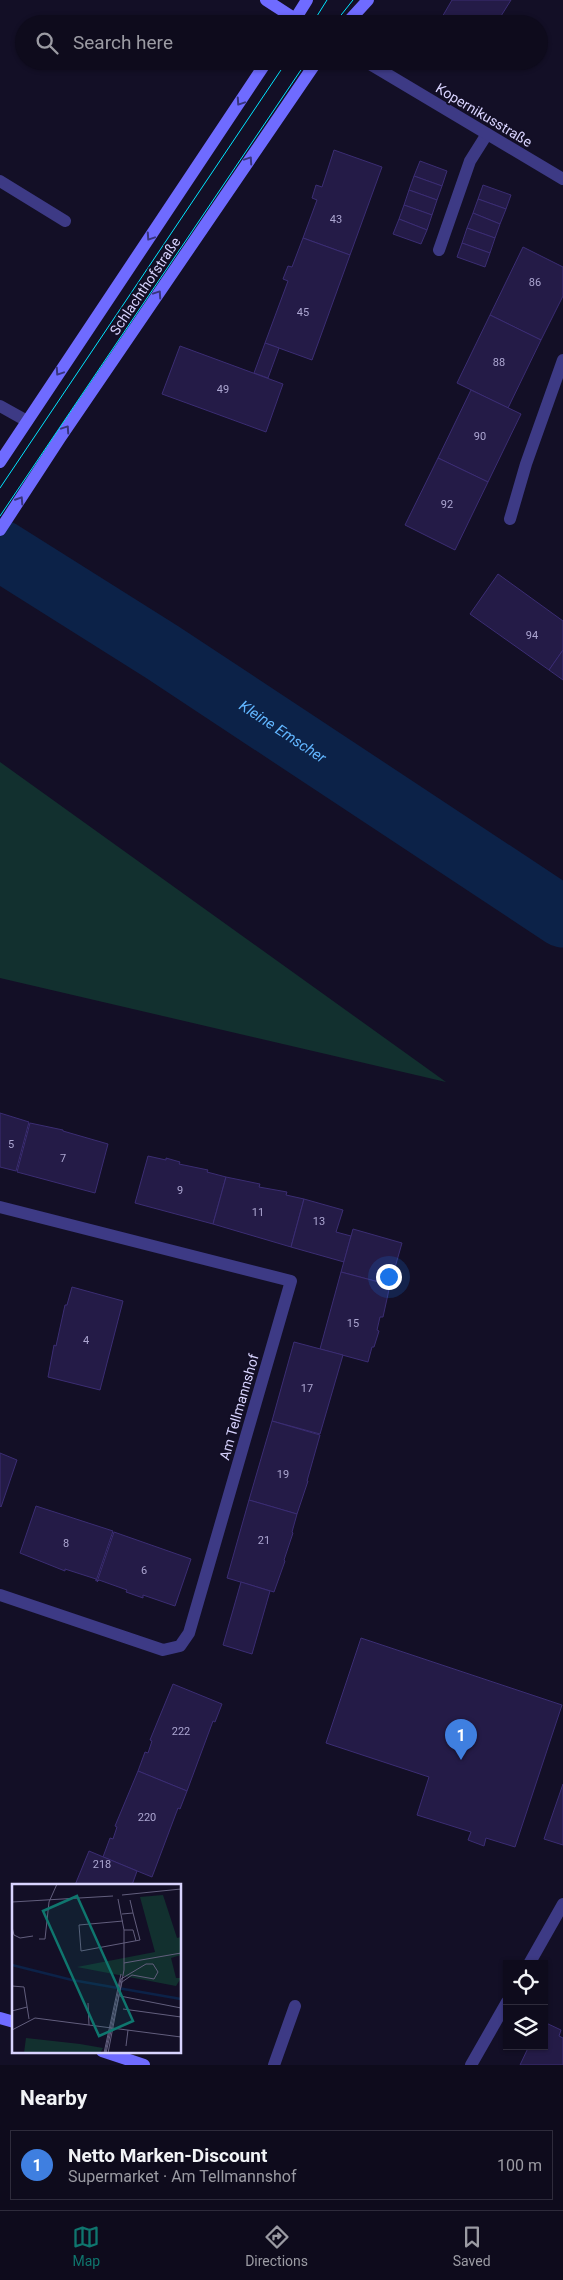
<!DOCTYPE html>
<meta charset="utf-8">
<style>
body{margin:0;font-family:Roboto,sans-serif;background:#1c1929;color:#f1f3f6}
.controls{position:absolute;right:15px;bottom:15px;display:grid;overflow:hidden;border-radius:0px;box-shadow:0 1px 4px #0004}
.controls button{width:45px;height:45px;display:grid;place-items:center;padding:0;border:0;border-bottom:1px solid #2e2b3b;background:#0e0b1c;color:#f1f3f6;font:25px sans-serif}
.you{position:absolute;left:388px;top:1276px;width:18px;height:18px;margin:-12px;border:4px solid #fff;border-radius:50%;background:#1a73e8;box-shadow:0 0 0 8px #1a73e833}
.badge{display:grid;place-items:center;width:32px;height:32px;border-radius:50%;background:#0f766e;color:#fff;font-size:16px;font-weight:700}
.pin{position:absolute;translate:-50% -41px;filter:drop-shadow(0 1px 2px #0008)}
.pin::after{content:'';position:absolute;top:26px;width:18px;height:15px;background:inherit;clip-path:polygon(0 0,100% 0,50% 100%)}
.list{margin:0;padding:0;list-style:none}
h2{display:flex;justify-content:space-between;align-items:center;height:65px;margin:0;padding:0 20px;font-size:21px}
h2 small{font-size:16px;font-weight:400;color:#9b9ba3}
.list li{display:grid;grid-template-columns:32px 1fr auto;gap:15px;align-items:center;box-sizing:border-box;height:70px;margin:0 10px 10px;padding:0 10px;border:1px solid #2e2b3b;border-radius:0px}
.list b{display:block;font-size:19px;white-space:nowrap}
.list p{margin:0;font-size:16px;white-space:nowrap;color:#9b9ba3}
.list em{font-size:16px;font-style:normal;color:#9b9ba3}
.icon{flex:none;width:28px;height:28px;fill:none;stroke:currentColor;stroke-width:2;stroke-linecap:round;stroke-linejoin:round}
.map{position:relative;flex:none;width:563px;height:2065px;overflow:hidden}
.search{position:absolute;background:#0e0b1c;box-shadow:0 1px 4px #0004;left:15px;right:15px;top:15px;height:55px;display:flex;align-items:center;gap:12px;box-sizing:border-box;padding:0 18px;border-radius:28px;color:#9b9ba3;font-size:19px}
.sheet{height:145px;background:#0e0b1c}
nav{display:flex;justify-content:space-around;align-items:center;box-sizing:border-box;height:70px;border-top:1px solid #2e2b3b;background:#0e0b1c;font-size:14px;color:#9b9ba3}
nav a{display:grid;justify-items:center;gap:2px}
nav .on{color:#0f766e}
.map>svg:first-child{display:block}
.green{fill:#12302f}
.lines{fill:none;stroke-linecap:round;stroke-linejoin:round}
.river{stroke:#0c2248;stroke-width:61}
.building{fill:#241b47;stroke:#3b2d73}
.lane{stroke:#3d3a85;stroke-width:12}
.street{stroke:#3d3a85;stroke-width:12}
.secondary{stroke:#6f6bff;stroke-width:12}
.tram{stroke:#00e5ff;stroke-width:1}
.oneway{stroke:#38347d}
.labels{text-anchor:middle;stroke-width:4;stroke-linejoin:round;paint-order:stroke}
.number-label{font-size:11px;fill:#aca6d1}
.street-label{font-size:14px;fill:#d9d4ff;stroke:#130f26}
.water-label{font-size:15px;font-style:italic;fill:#62b6ff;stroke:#130f26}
.inset-river{fill:none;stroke:#0c2248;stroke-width:2.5}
.inset-road{fill:none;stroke:#625e7d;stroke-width:1}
.view{fill:#0f766e;fill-opacity:0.15;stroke:#0f766e;stroke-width:2.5}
.inset-edge{fill:none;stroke:#d9d4ff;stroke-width:2.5}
</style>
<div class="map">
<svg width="563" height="2065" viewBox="0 0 563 2065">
<rect width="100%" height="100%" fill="#130f26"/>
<path class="green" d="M0 762 446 1082 0 978Z"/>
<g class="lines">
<path class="river" id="s1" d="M0 550 162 652 563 917"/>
</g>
<g class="building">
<path d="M452 0H511L496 24H438Z"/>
<path d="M334 150 382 167 350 255 303 238 317 200 312 198 316 185 322 187Z"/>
<path d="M420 161 447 171 442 186 414 176Z"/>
<path d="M414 176 442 186 437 200 409 190Z"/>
<path d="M483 185 511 195 506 209 478 199Z"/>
<path d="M409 190 437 200 432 215 404 205Z"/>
<path d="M478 199 506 209 500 224 473 213Z"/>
<path d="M404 205 432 215 427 230 399 219Z"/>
<path d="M473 213 500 224 495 238 467 228Z"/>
<path d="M399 219 427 230 421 244 393 234Z"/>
<path d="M467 228 495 238 490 253 462 243Z"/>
<path d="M303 238 350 255 312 360 265 343 288 281 283 279 288 266 292 267Z"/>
<path d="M462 243 490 253 485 267 457 257Z"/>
<path d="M523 247 563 267V296L541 340 490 315Z"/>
<path d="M490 315 541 340 508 408 457 383Z"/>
<path d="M265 343 279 348 268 378 254 373Z"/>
<path d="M180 346 283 384 266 432 162 394Z"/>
<path d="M471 390 521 414 488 482 438 458Z"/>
<path d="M438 458 488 482 455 550 405 525Z"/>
<path d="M498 574 563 621V650L549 670 470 614Z"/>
<path d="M563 650V680L549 670Z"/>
<path d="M0 1113 29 1122 16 1171 0 1167Z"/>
<path d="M30 1123 63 1130V1131L108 1144 95 1193 17 1172Z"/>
<path d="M148 1156 166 1160V1158L180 1162 179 1164 208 1170 207 1172 226 1177 213 1224 135 1203Z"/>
<path d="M226 1177 260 1184 259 1187 287 1192 286 1195 304 1199 291 1247 213 1224Z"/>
<path d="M304 1199 343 1210 336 1232 351 1236 344 1262 291 1247Z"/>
<path d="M353 1229 402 1243 390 1285 341 1272Z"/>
<path d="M341 1272 390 1285 383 1317H380L377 1330 379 1331 374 1347H372L368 1362 320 1349Z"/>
<path d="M72 1287 123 1301 100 1390 48 1377 54 1345 56 1346 65 1305H67Z"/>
<path d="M294 1342 343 1355 320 1434 272 1421Z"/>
<path d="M272 1421 320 1435 307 1481H308L297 1514 249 1500Z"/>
<path d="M0 1453 17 1460 1 1507 0 1506Z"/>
<path d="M249 1500 297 1514 292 1532 293 1533 284 1560 285 1561 274 1592 227 1578Z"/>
<path d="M36 1506 113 1531 96 1581V1579L65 1569V1571L20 1553Z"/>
<path d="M114 1532 191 1559 175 1606 143 1595V1598L126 1592 127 1590 99 1580 97 1582Z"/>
<path d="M241 1582 270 1591 252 1654 223 1645Z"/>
<path d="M361 1638 562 1705 515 1847 486 1838 484 1846 468 1840 471 1832 417 1815 429 1777 326 1743Z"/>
<path d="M173 1684 222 1704 215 1722 213 1721 187 1791 138 1771 145 1752 148 1753 152 1741 150 1740Z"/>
<path d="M138 1771 187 1791 180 1809 178 1808 152 1877 103 1857 110 1838 113 1839 117 1827 115 1826Z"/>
<path d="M563 1784V1845L544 1839Z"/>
<path d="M89 1851 137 1871 132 1885H75Z"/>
<path d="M544 2022 561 2030 559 2036 563 2038V2065H520L529 2046H544Z"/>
</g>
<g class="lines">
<g class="lane">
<path d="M0 181 65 221"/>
<path d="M439 250 470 161 487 134"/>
<path d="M0 406 27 421"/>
<path d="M510 519 526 464 563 360"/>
<path d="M529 1964 563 1904"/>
<path d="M274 2065 295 2006"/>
<path d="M471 2065 507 2002"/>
</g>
<g class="street">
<path d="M365 61 563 179"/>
<path d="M0 1207 291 1281 189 1633 180 1646 163 1650 0 1595"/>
</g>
<g class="secondary">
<path d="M266 0 303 24"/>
<path d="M292 24 307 0"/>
<path d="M346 24 368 0"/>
<path d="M0 462 267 61"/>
<path d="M0 530 60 438 317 61"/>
<path d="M0 2018 14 2022"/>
<path d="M102 2051 144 2065"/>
</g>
<g class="tram">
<path d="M312 24 327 0"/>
<path d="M334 24 353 0"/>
<path d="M0 488 287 61"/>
<path d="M0 516 307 61"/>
</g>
</g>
<defs><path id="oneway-chevron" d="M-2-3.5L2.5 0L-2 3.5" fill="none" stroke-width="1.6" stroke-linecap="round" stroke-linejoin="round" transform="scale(1.25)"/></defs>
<g class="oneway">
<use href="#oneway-chevron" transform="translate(240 102) rotate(124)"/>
<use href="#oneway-chevron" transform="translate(249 160) rotate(-56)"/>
<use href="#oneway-chevron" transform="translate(150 237) rotate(124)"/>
<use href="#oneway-chevron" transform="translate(158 294) rotate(-56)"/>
<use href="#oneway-chevron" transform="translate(59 372) rotate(124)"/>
<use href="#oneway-chevron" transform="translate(66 429) rotate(-56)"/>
<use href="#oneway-chevron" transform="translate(20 500) rotate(-57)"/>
</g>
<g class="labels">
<g class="number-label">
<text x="336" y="223">43</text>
<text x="535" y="286">86</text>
<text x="303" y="316">45</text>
<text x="499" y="366">88</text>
<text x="223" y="393">49</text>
<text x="480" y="440">90</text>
<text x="447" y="508">92</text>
<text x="532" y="639">94</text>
<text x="11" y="1148">5</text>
<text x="63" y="1162">7</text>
<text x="180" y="1194">9</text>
<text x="258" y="1216">11</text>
<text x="319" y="1225">13</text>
<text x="353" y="1327">15</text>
<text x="86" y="1344">4</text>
<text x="307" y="1392">17</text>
<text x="283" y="1478">19</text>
<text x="264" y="1544">21</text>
<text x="66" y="1547">8</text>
<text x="144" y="1574">6</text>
<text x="181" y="1735">222</text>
<text x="147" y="1821">220</text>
<text x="102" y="1868">218</text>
</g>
<g class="street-label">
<text transform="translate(484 115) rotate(31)" y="5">Kopernikusstraße</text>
<text transform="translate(145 286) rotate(-56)" y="5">Schlachthofstraße</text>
<text transform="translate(239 1407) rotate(-74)" y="5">Am Tellmannshof</text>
</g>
<g class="water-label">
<text dy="5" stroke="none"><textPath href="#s1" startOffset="336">Kleine Emscher</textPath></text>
</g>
</g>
<g transform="translate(12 1884)">
<rect width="169" height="169" fill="#130f26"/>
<path d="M151 11 165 54 169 53V71L159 74 164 94H169L164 102 65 83 143 68 128 13ZM14 154 68 160 91 164 88 169H12Z" fill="#12302f"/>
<path class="inset-river" d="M0 81 60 96 169 115"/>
<path class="inset-road" d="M0 2V20M110 11 169 5M0 18 101 12M110 30 121 29 118 16M111 37 67 41 69 67 128 56 121 29M0 43 2 51 8 54 21 52M112 46H121L124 57M27 55H33L37 18 45 0M112 79 169 69M0 102 12 103 17 135M108 112 169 124M76 119 77 141M111 125 169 133M0 127 15 123M0 146 23 134 169 153M114 162 116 146M92 169 109 90M93 169 109 95 134 80H141L146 88 142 95 120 91 110 98 94 169M96 169 112 86V46L106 15"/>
<path class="view" d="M65 12 121 137 87 152 31 27Z"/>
<rect width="169" height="169" class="inset-edge"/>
</g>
</svg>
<div class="controls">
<button><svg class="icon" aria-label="locate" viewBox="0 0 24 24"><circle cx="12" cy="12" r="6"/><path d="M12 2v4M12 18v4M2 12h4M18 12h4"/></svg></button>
<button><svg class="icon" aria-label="layers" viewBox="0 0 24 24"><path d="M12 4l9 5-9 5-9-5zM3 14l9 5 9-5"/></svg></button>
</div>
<div class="you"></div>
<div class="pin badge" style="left:461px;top:1760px;background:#3f7fe0">1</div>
<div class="search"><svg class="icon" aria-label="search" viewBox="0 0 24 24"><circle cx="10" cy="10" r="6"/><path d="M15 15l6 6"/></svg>Search here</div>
</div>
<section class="sheet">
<h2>Nearby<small></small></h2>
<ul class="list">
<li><span class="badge" style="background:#3f7fe0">1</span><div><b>Netto Marken-Discount</b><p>Supermarket · Am Tellmannshof</p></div><em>100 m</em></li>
</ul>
</section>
<nav>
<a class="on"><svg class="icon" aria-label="map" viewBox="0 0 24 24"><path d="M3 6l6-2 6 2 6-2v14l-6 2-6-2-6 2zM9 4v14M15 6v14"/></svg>Map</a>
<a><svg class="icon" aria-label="directions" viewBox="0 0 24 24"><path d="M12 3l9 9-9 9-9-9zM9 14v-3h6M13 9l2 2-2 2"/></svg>Directions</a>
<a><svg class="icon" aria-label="saved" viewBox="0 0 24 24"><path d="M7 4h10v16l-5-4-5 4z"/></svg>Saved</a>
</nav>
